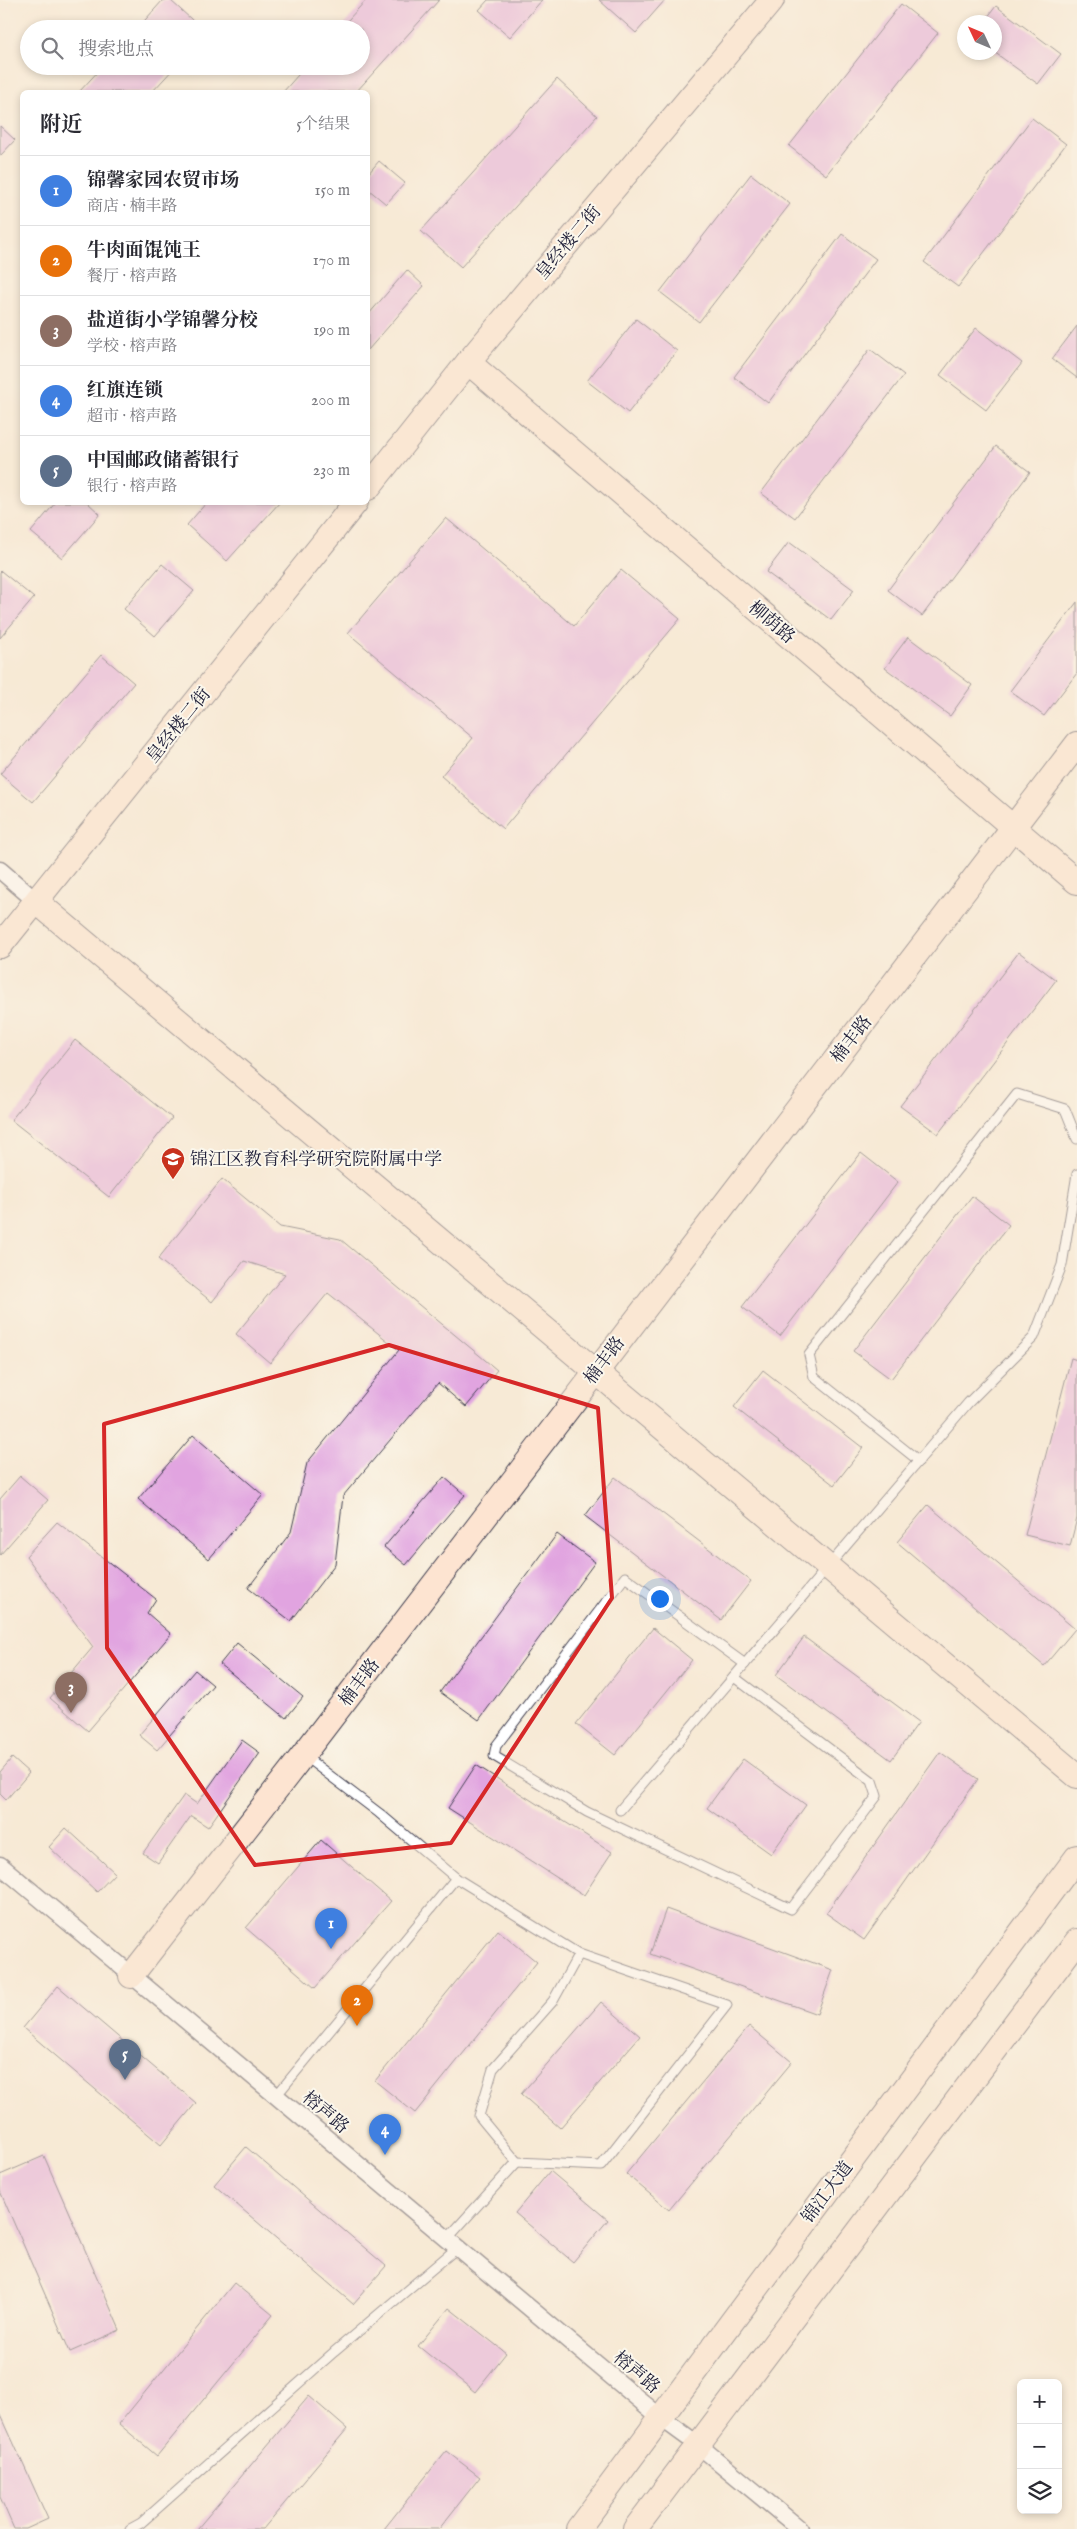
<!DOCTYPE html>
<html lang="zh">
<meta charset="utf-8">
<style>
body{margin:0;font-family:"IM FELL English","Noto Serif SC",serif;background:#f2f2f3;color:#2b2b33}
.controls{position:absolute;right:15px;bottom:15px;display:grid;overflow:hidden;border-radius:8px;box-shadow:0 2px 8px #0003}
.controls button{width:45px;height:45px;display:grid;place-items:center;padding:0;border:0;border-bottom:1px solid #e1e1e2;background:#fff;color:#2b2b33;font:25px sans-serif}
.compass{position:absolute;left:957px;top:15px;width:45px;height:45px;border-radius:50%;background:#fff;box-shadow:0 2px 8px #0003;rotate:314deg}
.you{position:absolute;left:659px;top:1598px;width:18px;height:18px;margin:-12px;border:4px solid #fff;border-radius:50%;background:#1a73e8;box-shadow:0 0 0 8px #1a73e833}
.badge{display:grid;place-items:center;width:32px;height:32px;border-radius:50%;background:#0b8043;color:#fff;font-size:16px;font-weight:700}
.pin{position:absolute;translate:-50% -41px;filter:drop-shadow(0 1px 2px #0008)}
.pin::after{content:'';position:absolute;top:26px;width:18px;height:15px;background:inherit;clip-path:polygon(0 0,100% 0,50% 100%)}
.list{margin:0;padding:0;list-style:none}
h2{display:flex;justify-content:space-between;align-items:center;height:65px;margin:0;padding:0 20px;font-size:21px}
h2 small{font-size:16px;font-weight:400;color:#7c7c81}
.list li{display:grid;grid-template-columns:32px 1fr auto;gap:15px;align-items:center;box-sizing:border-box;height:70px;padding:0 20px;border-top:1px solid #e1e1e2}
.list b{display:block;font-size:19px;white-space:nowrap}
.list p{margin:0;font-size:16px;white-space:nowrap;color:#7c7c81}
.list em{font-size:16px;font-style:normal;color:#7c7c81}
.icon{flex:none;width:28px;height:28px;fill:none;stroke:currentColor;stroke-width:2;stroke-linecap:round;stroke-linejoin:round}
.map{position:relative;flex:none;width:1077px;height:2529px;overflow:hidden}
.search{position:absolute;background:#fff;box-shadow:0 2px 8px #0003;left:20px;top:20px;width:350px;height:55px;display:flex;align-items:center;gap:12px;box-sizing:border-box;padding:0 18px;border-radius:28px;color:#7c7c81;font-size:19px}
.panel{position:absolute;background:#fff;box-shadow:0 2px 8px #0003;left:20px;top:90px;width:350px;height:415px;border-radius:8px}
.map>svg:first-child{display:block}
.building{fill:#e1a4e0}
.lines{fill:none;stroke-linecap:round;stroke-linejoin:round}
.lane-casing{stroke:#424052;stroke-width:11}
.street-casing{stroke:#424052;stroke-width:19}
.secondary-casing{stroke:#424052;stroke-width:26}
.lane{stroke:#fff;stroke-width:9}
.street{stroke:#fff;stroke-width:16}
.secondary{stroke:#fde4d1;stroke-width:24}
.marked{fill:none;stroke:#d62828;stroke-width:4;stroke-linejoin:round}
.labels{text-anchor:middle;stroke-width:4;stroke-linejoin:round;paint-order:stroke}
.street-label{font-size:18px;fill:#22223b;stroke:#fbf7ec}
.poi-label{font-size:18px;fill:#22223b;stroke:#fbf7ec;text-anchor:start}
</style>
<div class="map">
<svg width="1077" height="2529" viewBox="0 0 1077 2529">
<rect width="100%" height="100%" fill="#fbf7ec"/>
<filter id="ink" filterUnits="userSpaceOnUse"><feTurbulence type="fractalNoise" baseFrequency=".02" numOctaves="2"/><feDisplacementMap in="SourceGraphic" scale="10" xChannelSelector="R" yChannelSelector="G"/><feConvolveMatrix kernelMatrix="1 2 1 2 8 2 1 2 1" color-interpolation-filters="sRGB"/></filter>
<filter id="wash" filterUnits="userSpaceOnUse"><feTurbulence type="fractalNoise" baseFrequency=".0096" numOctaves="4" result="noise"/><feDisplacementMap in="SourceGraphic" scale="20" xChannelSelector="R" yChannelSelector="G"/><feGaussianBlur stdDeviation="1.12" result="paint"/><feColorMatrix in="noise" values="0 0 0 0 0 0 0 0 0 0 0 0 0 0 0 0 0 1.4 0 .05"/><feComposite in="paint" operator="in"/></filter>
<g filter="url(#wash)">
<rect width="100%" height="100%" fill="#f7ead6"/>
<g id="blocks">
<g class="building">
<path d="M163 0H170L202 29H137Z"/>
<path d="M366 0H439L356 92H283L306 66H361V29H340Z"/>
<path d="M488 0H542L510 37 479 10Z"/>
<path d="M599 0H665L636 33Z"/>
<path d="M901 4 938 33 826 175 789 146Z"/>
<path d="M996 6 1061 54 1038 84 994 52V22H984Z"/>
<path d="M103 66H176L152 92H79Z"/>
<path d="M557 79 597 116 461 267 421 231Z"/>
<path d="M1032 118 1066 144 958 287 924 262Z"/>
<path d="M0 126 15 140 0 156Z"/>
<path d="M379 161 405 183 386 204 368 189V174Z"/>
<path d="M751 174 790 204 699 322 660 292Z"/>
<path d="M842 234 876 259 768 403 734 377Z"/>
<path d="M407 270 424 286 368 350V315Z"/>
<path d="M636 319 677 351 628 413 587 381Z"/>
<path d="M1077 326V378L1052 359Z"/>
<path d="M976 328 1022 363 986 410 940 375Z"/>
<path d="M870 349 904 375 795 518 761 493Z"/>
<path d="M996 446 1030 472 922 616 888 590Z"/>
<path d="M56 502H87L100 514 62 558 31 532Z"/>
<path d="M207 502H280L227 561 187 525Z"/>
<path d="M446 518 574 626 621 570 680 619 503 829 441 776 473 738 348 633Z"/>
<path d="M789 542 854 590 831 620 766 572Z"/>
<path d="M162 564 194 591 155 636 124 609Z"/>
<path d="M1 571 34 598 0 638V572Z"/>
<path d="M1077 602V673L1044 716 1010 691Z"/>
<path d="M908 637 972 685 950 716 885 668Z"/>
<path d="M101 655 134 683 33 802 0 774Z"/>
<path d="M1019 952 1056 980 938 1134 900 1106Z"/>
<path d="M75 1040 172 1118 109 1197 11 1120Z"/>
<path d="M861 1153 898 1182 780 1336 742 1307Z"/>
<path d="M222 1179 280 1227 340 1239 497 1370 466 1407 438 1383 343 1496 335 1564 291 1621 248 1588 291 1532 307 1463 399 1350 328 1293 270 1363 236 1334 285 1274 244 1261 212 1302 158 1259Z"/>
<path d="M972 1196 1009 1225 891 1379 853 1351Z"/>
<path d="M1071 1358 1077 1360V1518L1070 1546 1025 1535Z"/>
<path d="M763 1370 863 1448 834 1485 734 1407Z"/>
<path d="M193 1435 263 1495 209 1559 138 1499Z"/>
<path d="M20 1476 48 1500 0 1555V1499Z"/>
<path d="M444 1477 465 1495 406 1565 384 1547Z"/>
<path d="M615 1477 751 1581 721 1620 585 1516Z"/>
<path d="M928 1505 1075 1629 1044 1666 897 1542Z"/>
<path d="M57 1522 156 1599 147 1613 171 1634 88 1731 50 1698 93 1647 26 1556Z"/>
<path d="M557 1534 595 1562 479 1720 440 1692Z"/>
<path d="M653 1628 692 1660 615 1755 576 1724Z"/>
<path d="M804 1637 919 1722 891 1760 776 1675Z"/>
<path d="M237 1643 303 1697 286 1718 220 1664Z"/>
<path d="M195 1670 213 1685 157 1750 139 1735Z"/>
<path d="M242 1740 260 1753 208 1827 191 1816 158 1863 143 1853 184 1795 197 1804Z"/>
<path d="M940 1752 978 1779 864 1940 826 1913Z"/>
<path d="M12 1758 29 1773 6 1800 0 1794V1772Z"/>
<path d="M743 1759 806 1805 771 1854 707 1808Z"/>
<path d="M476 1765 612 1852 584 1895 448 1808Z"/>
<path d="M66 1828 115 1873 97 1892 49 1847Z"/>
<path d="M321 1840 391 1901 315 1988 246 1928Z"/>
<path d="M666 1909 833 1970 817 2014 650 1954Z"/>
<path d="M498 1930 537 1962 415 2113 375 2081Z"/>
<path d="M58 1986 196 2103 161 2145 23 2028Z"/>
<path d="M601 2002 640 2036 560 2128 521 2094Z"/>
<path d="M749 2026 792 2062 669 2210 626 2174Z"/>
<path d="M246 2147 386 2266 353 2304 214 2185Z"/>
<path d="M44 2156 120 2330 70 2352 0 2191V2175Z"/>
<path d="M550 2171 608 2220 573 2262 515 2213Z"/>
<path d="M234 2283 273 2315 157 2456 119 2424Z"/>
<path d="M449 2308 506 2353 475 2392 418 2346Z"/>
<path d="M309 2396 347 2429 263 2529H197Z"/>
<path d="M0 2413 48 2519 26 2529H14L0 2497Z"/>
<path d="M446 2451 480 2477 439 2529H384Z"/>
</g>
</g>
</g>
<g filter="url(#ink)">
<use href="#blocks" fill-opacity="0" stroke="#424052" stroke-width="1"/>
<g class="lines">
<g class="lane-casing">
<g id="lane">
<path d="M919 1461 814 1377 809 1355 1017 1094 1065 1109 1077 1139"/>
<path d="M734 1677 872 1781 877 1796 791 1909 587 1812 494 1756 496 1746 625 1577 745 1664"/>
<path d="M303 1755 379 1813 456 1878 579 1954 553 2001 493 2069 479 2116 517 2162 447 2239"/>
<path d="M620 1810 968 1403 1034 1337 1062 1265 1077 1174"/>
<path d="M276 2096 456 1878"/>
<path d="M517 2162 601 2166 727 2005 579 1954"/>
<path d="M130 2529 141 2523 334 2352 457 2248"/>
</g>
</g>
<g class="street-casing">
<g id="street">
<path d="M0 870 37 902"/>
<path d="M0 1865 660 2417 697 2444 800 2529"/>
</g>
</g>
<g class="secondary-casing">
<g id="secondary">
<path d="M468 362 1077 882"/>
<path d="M368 488 468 362 772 0"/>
<path d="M37 902 1077 1776"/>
<path d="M0 946 356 502"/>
<path d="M131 1976 303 1755 1077 744"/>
<path d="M578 2529 1077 1857"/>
<path d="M635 2529 1077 1941"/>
</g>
</g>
<use href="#lane" class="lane"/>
<use href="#street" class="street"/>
<use href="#secondary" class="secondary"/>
</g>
</g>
<path d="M0 0H1077V2529H0ZM389 1345 598 1408 612 1598 451 1843 255 1865 107 1648 104 1424Z" fill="#f7ead6" fill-opacity=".55" fill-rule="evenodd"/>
<path class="marked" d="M389 1345 598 1408 612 1598 451 1843 255 1865 107 1648 104 1424Z"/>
<defs>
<g id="school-pin" transform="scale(1.25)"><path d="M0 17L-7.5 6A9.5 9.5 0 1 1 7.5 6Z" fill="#c8321e" stroke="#fbf7ec"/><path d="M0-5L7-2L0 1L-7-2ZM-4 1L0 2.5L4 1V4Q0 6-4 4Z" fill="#fff"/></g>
</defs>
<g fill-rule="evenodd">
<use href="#school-pin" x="173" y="1159"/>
</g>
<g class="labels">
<g class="street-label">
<text transform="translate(568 242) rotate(-50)" y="6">皇经楼二街</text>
<text transform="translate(772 622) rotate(40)" y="6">柳荫路</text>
<text transform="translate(178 725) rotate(-51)" y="6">皇经楼二街</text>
<text transform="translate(851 1039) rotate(-52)" y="6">楠丰路</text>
<text transform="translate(604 1360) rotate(-53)" y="6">楠丰路</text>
<text transform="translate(359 1682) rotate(-53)" y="6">楠丰路</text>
<text transform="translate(326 2112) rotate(40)" y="6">榕声路</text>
<text transform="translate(827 2192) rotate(-53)" y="6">锦江大道</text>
<text transform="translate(637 2372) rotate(40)" y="6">榕声路</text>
</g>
<g class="poi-label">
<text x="190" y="1165">锦江区教育科学研究院附属中学</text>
</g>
</g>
</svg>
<div class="controls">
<button>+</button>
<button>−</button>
<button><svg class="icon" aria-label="layers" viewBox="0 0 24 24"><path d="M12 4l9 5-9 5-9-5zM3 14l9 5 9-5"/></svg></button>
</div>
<svg class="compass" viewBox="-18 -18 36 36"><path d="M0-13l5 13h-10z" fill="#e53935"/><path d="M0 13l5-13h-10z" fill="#7c7c81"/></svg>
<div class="you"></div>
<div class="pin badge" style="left:331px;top:1949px;background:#3f7fe0">1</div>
<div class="pin badge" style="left:357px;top:2026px;background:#e8710a">2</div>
<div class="pin badge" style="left:71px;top:1713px;background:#8d6e63">3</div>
<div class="pin badge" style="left:385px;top:2155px;background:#3f7fe0">4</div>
<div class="pin badge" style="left:125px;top:2080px;background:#5c6f8a">5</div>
<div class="search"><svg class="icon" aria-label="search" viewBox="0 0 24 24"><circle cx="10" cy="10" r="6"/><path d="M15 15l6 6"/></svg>搜索地点</div>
<section class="panel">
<h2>附近<small>5个结果</small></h2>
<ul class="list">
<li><span class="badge" style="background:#3f7fe0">1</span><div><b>锦馨家园农贸市场</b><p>商店 · 楠丰路</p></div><em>150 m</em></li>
<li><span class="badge" style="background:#e8710a">2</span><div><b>牛肉面馄饨王</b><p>餐厅 · 榕声路</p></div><em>170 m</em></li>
<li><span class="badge" style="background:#8d6e63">3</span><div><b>盐道街小学锦馨分校</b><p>学校 · 榕声路</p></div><em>190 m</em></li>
<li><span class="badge" style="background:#3f7fe0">4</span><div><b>红旗连锁</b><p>超市 · 榕声路</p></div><em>200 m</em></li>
<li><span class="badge" style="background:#5c6f8a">5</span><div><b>中国邮政储蓄银行</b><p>银行 · 榕声路</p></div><em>230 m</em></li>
</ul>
</section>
</div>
